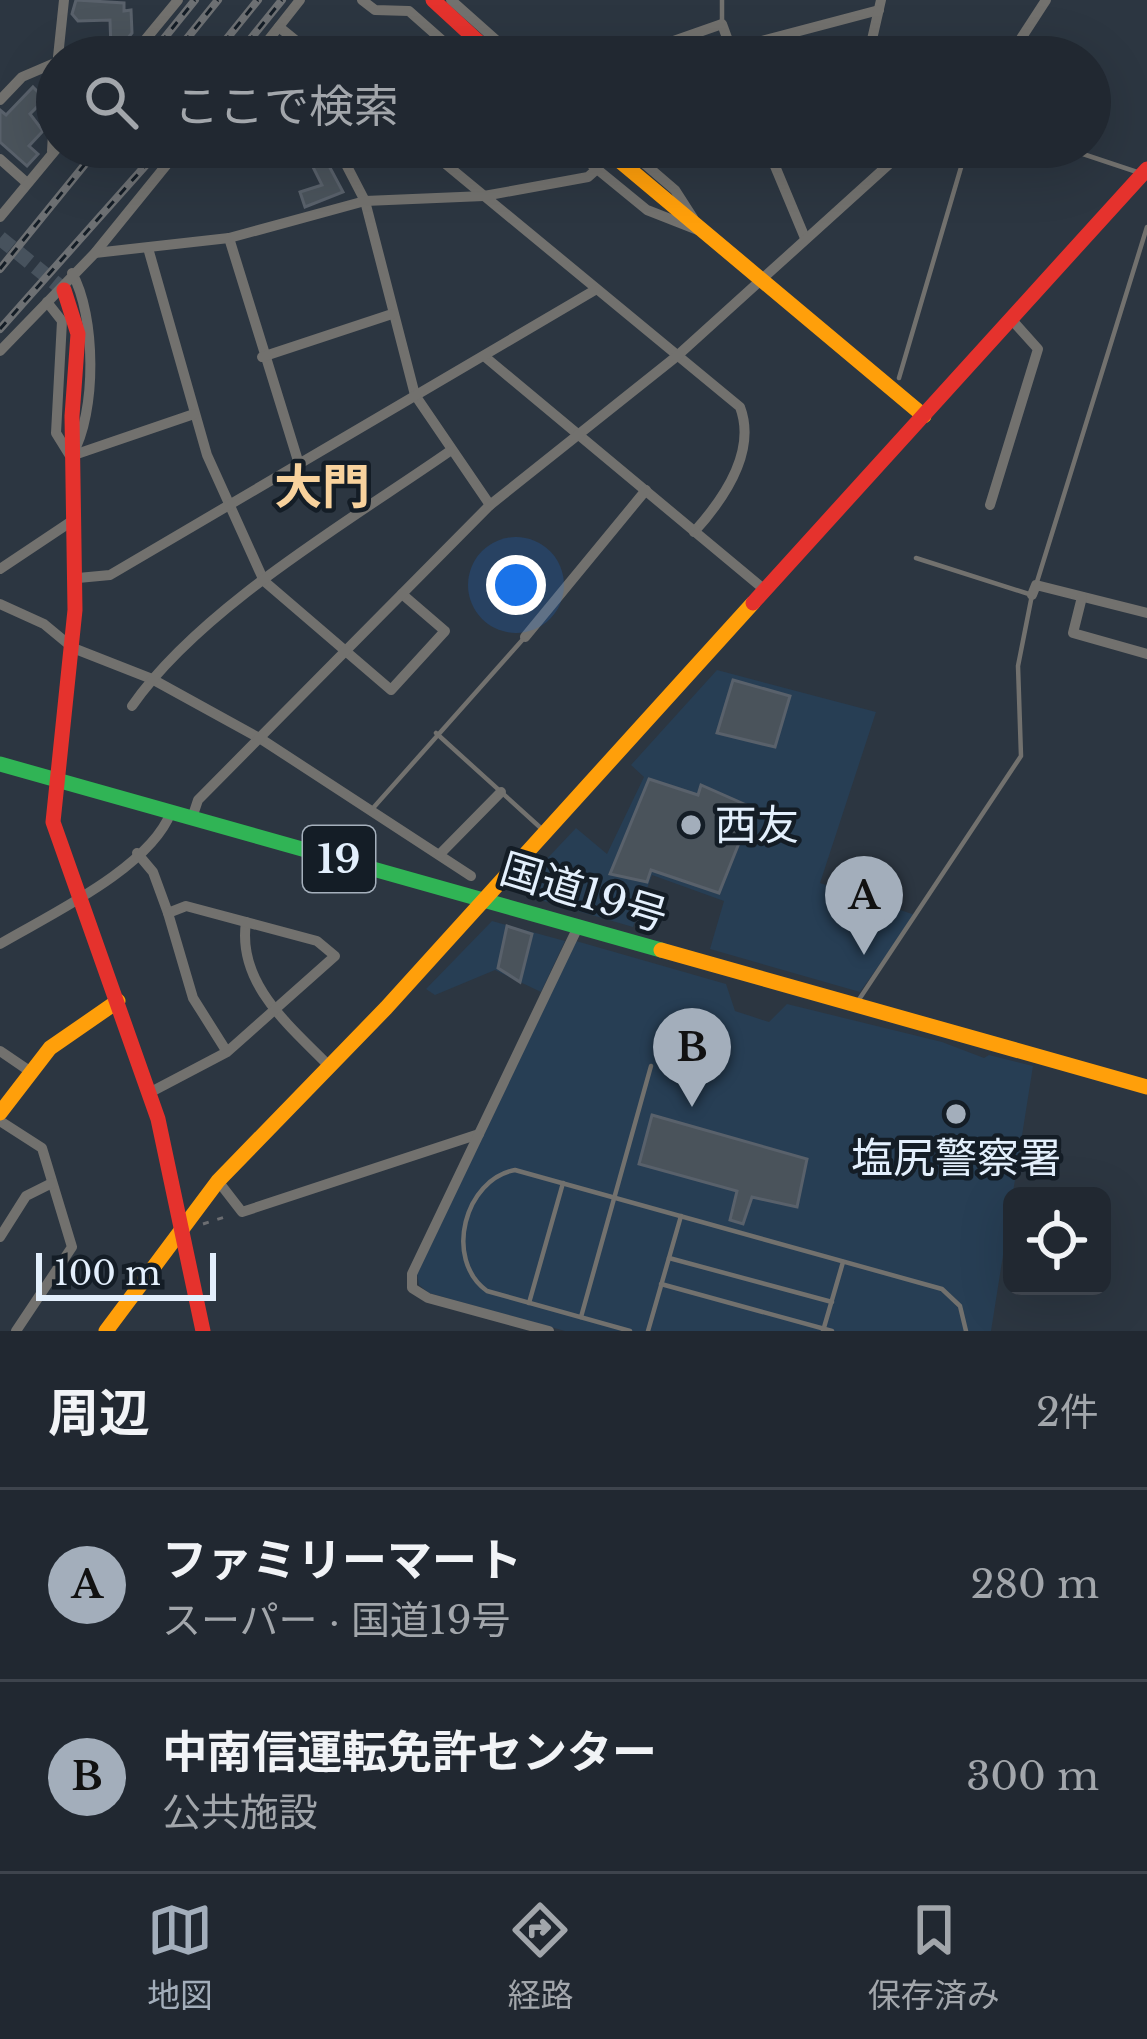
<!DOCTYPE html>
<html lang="ja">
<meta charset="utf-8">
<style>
body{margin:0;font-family:"Libre Baskerville","Noto Sans JP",serif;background:#2d343d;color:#f1f3f6}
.controls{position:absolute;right:36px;bottom:36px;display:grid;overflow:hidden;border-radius:18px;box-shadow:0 12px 48px #0002}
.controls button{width:108px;height:108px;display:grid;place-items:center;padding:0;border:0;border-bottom:3px solid #3e444d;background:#212831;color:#f1f3f6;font:60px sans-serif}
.scale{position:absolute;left:36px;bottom:30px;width:180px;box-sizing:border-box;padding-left:12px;border:6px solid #e3effc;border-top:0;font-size:33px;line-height:42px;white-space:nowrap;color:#e3effc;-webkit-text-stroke:9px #141d26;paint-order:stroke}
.you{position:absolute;left:516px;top:585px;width:42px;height:42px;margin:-30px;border:9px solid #fff;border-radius:50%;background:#1a73e8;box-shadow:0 0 0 18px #1a73e833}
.badge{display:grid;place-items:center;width:78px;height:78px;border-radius:50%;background:#a3aebb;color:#111;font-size:39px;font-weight:700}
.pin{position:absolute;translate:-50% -99px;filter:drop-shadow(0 3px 6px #0008)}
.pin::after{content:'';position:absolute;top:63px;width:42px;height:36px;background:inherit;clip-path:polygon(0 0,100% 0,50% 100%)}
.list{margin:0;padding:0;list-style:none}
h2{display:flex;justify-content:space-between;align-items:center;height:156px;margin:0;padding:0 48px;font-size:51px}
h2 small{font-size:39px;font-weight:400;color:#a2a6ab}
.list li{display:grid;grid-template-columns:78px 1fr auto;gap:36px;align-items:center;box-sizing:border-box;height:192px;padding:0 48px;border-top:3px solid #3e444d}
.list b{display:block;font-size:45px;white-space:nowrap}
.list p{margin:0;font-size:39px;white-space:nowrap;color:#a2a6ab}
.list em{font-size:39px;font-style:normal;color:#a2a6ab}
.icon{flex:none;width:66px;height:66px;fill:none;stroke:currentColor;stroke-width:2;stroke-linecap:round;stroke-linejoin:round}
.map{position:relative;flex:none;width:1147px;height:1331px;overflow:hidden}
.search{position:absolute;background:#212831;box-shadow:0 12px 48px #0002;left:36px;right:36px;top:36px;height:132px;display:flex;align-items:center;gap:30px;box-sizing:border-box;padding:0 42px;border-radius:66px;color:#a2a6ab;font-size:45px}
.sheet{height:540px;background:#212831}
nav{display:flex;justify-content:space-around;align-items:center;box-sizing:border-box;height:168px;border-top:3px solid #3e444d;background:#212831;font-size:33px;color:#a2a6ab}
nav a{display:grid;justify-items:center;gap:6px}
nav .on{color:#a3aebb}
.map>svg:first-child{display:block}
.built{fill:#273e54}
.building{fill:#4a535b;stroke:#59616b;stroke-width:3}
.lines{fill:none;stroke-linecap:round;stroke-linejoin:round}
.secondary-tunnel{stroke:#47525d;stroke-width:15;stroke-dasharray:15 8;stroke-linecap:butt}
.path{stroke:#6b6d71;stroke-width:3;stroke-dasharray:6 9;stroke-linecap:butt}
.lane{stroke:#72716e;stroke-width:4.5}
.street{stroke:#72716e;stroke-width:10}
.fast{stroke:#30b455;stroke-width:15}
.slow{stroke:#ff9f0a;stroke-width:15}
.jam{stroke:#e5322d;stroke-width:15}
.rail-casing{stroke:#6d7073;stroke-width:8}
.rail{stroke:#141d26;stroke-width:3;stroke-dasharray:9;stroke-linecap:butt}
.poi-dot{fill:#a3aebb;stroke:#141d26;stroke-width:4.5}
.labels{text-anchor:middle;stroke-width:9;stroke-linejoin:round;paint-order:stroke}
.shield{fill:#141d26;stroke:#a5b0bc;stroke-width:3}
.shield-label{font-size:39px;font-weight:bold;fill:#e3effc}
.poi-label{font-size:42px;fill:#e3effc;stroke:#141d26;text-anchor:start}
.street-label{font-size:42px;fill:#e3effc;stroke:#141d26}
.quarter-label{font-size:48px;font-weight:bold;fill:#f8d29d;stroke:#141d26}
</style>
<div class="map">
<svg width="1147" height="1331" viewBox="0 0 1147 1331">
<rect width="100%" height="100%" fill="#2c3641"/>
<g class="built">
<path d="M717 670 876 712 820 883 915 915 860 992 710 949 724 901 652 875 633 927 530 897 524 883 576 828 607 854 644 777 631 765Z"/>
<path d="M492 921 565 941 541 992 495 970 435 995 426 989Z"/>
<path d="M576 941 726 984 735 1011 769 1022 787 1004 942 1042 984 1058 989 1055 1033 1066 991 1331H565L429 1293 419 1285 417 1274Z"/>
</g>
<g class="building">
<path d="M76 0 124 3V11L131 10 132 33 118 50H111L110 20 78 21 72 14Z"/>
<path d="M33 87 45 99 30 114 43 131 29 146 38 154 27 166 0 142V110L6 115Z"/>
<path d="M279 147H326L333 161 328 164 343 192 305 207 300 192 322 185 307 155 286 164Z"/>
<path d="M733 680 790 696 775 747 717 733Z"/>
<path d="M649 779 698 795 701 785 753 808 719 893 651 870 647 882 610 874Z"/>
<path d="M507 926 532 934 520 982 498 968Z"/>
<path d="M652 1115 807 1159 797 1207 752 1197 743 1224 730 1220 737 1191 639 1164Z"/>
</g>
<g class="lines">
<path class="secondary-tunnel" d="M0 238 64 290"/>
<path class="path" d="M203 1224 228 1216"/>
<g class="lane">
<path d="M722 0V24"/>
<path d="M1062 147 1137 172"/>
<path d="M899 378 967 147"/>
<path d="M1036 585 1147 227"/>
<path d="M436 733 543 830"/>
<path d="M374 807 525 637"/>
<path d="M858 1001 1021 756 1018 666 1032 595 916 558"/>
<path d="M669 1258 832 1302"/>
<path d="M661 1284 832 1331"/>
<path d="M529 1303 563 1183"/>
<path d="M581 1317 651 1066"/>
<path d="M630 1331 487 1291C443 1259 465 1179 515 1170L942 1289 960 1306 966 1331"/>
<path d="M648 1331 681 1216"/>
<path d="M823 1331 843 1262"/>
</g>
<g class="street">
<path d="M362 0 375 10 409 11 461 57"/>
<path d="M451 0 515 57"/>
<path d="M279 27 316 57"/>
<path d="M731 49 879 10"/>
<path d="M58 57 64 0"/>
<path d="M131 57 178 0"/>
<path d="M255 57 300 0"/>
<path d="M628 57 722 24 734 57"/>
<path d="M868 57 881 0"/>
<path d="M1009 57 1046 0"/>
<path d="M0 100 22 77 57 62"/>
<path d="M337 147 365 201 415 395 490 505"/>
<path d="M425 147 740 407C757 452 723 500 694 532"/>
<path d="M570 147 647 210 698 230"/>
<path d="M625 147 675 190 693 218"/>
<path d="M767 147 805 238"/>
<path d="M52 151 57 65"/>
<path d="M0 159 27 183"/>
<path d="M649 167 657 159 697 147"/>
<path d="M0 217 58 147"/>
<path d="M229 238 299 464"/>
<path d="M148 248 207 455 264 581 391 690 445 631 402 594"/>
<path d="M95 253 229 238 365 201 484 196 588 177 597 169"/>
<path d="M72 273C96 316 97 412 72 455"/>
<path d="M47 302 62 321 56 433 69 454"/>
<path d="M0 351 95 253 181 147"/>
<path d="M484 356 766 591"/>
<path d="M262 357 392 314"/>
<path d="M71 456 194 414"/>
<path d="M990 505 1038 349 1011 319"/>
<path d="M0 569 75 519"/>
<path d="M78 578 110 575 595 290"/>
<path d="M1032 595 1036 585 1147 613"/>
<path d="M1082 597 1073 633 1147 654"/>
<path d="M0 604 44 624 73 648 152 679 261 739 471 876"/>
<path d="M525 637 646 490"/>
<path d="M132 706C201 607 351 520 450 451"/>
<path d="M192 818 198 800 490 505 677 356 908 147"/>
<path d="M137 853 153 872 168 913"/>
<path d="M440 854 501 792"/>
<path d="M246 922C237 984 290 1026 329 1066"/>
<path d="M0 944C49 915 150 868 171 812"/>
<path d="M0 1051 28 1070"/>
<path d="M149 1093 227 1052 335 956 317 941 186 906 168 913 193 998 227 1052"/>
<path d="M0 1121 42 1148 72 1247 16 1331"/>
<path d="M218 1181 242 1212 479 1134"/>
<path d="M0 1237 26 1196 52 1183"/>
<path d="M549 1331 428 1298 412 1288V1274L577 929"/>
</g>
<path class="fast" d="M0 764 661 950"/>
<g class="slow">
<path d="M603 147 924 416"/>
<path d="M661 950 1147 1087"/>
<path d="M0 1113 50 1048 118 1001"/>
<path d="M106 1331 218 1181 386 1008 753 603"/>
</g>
<g class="jam">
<path d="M433 0 495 57"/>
<path d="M64 290 78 334 72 416 75 610 53 822 158 1119 203 1331"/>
<path d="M753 603 1147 169"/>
</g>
<g class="rail-casing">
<g id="rail">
<path d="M149 57 195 0"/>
<path d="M172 57 218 0"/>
<path d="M212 57 258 0"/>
<path d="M236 57 282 0"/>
<path d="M0 269 99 147"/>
<path d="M0 329 162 147"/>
</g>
</g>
<use href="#rail" class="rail"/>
</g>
<g class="poi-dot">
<circle cx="691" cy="825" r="12"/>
<circle cx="956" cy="1114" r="12"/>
</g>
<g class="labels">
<rect class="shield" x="303" y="826" width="72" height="66" rx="9"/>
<g class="shield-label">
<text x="339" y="873">19</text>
</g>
<g class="poi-label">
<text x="715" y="840">西友</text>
<text x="956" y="1173" text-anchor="middle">塩尻警察署</text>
</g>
<g class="street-label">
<text transform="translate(584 892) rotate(17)" y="15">国道19号</text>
</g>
<g class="quarter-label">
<text x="322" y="504">大門</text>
</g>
</g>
</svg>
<div class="controls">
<button><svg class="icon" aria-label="locate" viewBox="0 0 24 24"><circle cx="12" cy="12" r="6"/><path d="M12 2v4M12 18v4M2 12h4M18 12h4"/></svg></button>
</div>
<div class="scale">100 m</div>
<div class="you"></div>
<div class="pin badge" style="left:864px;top:955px">A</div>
<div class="pin badge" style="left:692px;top:1107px">B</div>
<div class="search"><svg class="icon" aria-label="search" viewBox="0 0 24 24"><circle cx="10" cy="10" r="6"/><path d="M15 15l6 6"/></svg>ここで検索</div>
</div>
<section class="sheet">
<h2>周辺<small>2件</small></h2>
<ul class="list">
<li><span class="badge">A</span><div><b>ファミリーマート</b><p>スーパー · 国道19号</p></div><em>280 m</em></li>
<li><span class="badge">B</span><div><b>中南信運転免許センター</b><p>公共施設</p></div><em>300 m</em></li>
</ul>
</section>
<nav>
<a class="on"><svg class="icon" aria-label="map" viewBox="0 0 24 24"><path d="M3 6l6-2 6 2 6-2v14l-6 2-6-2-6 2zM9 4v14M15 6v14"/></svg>地図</a>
<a><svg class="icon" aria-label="directions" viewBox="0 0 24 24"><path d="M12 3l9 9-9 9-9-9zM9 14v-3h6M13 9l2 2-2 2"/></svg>経路</a>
<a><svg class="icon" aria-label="saved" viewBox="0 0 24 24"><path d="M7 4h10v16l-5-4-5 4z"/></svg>保存済み</a>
</nav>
